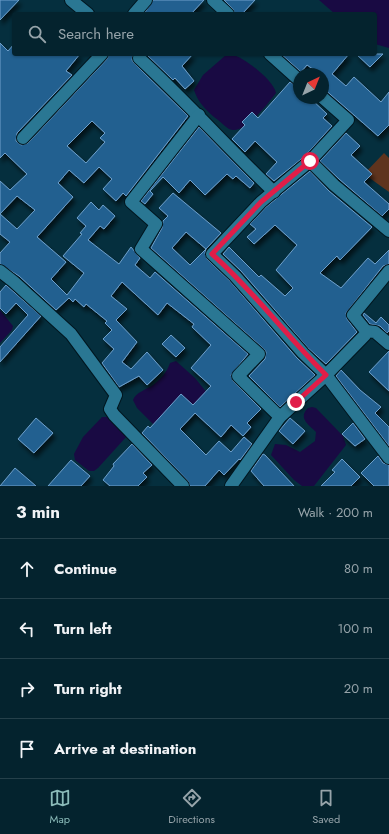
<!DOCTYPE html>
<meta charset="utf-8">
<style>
body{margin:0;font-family:Jost,sans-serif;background:#122f3a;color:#f1f3f6}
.compass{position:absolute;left:293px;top:68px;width:36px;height:36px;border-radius:50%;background:#04232e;box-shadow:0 1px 3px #0004;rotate:43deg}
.stop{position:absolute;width:12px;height:12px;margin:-9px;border:3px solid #e11d48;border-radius:50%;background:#fff}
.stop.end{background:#e11d48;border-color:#fff;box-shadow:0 1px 4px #0008}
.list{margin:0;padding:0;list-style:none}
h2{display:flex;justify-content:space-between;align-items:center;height:52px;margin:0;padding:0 16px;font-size:17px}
h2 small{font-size:13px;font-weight:400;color:#97a4aa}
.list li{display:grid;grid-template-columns:26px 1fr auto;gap:12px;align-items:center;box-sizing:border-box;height:60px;padding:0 16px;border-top:1px solid #25404a}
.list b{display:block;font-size:15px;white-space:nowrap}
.list em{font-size:13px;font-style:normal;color:#97a4aa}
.icon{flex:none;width:22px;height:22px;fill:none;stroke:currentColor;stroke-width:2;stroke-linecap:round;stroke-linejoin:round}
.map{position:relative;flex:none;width:389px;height:486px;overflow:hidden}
.search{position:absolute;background:#04232e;box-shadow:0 1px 3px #0004;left:12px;right:12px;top:12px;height:44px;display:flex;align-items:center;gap:10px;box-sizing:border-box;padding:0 14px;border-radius:4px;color:#97a4aa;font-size:15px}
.sheet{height:292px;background:#04232e}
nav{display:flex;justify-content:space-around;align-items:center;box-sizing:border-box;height:56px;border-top:1px solid #25404a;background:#04232e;font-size:11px;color:#97a4aa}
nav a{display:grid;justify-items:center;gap:2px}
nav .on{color:#8bbbb9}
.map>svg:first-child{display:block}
.green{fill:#5f341e}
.water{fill:#190a43}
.building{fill:#246090;stroke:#6ea0cc;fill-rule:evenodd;filter:url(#shadow)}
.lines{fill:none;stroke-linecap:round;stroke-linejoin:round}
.minor-casing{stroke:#01161f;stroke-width:14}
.minor{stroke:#2a7793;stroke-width:12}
.route{stroke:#e11d48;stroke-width:5}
</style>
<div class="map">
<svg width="389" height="486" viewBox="0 0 389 486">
<defs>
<filter id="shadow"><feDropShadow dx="2.5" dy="4.5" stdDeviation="2" flood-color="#0009"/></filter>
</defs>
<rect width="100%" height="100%" fill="#052f3e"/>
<path class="green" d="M384 153 389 158V192L364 174Z"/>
<g class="water">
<path d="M319 0H389V48L375 44V14H335Z"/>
<path d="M226 55C229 55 234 55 236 56 247 60 274 81 276 93 268 103 244 136 229 129 224 126 219 120 214 117 205 109 198 102 194 90L203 75Z"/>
<path d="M0 310 13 326 12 330 0 343Z"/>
<path d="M176 361 195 378 208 394 196 405 189 403 156 427 137 408 133 400C136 392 146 390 153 385 161 379 167 372 170 363Z"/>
<path d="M312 407 316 408 343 436 346 445 314 486H302L294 480 271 455 275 444 286 445 300 452 315 441 316 432C308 424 298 418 308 408Z"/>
<path d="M102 417H110L127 436 98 468 94 471H89L75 460 74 454 83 437Z"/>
</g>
<g class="building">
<path d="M0 0H19L0 20Z"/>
<path d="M153 0H204L191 14H144Z"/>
<path d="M224 0H255L242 14H235L233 9Z"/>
<path d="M0 43 8 51 14 44V54H80L66 71 72 75 17 133 16 141 21 145 28 143 107 59 109 54H133L132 60 134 63 188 116 126 196 123 193 116 201 103 189 112 179 99 167 84 183 69 170 58 183 73 197 37 237 66 262 51 279 67 295 84 273 63 256 82 234 80 233 86 226 77 218 91 202 99 210 103 205 115 216 104 229 100 226 88 240 119 264 131 247 140 258 135 265 150 278 155 272 248 354 231 375 233 381 261 409 247 423 251 427 243 436 231 425 221 437 195 413 180 429 206 455 219 441 231 452 244 437 252 444 240 460 239 459 224 475 219 470 205 486H190L188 481 142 433 148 426 150 428 181 394 193 405 211 386 191 368 211 345 192 327 194 324 167 303 158 315 122 282 111 296 127 309 116 320 137 342 122 362 131 369 147 352 163 370 147 385 139 376 119 387 102 363 114 349 103 339 112 330 105 323 107 321 86 304 84 307 75 299 73 302 69 298 56 310 19 276 0 264V253L10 242 0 234V181L10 190 27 174 5 153 0 158ZM92 121 105 133 100 138 105 142 86 163 67 146ZM17 196 35 210 17 229 0 214Z"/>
<path d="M146 54H193L182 66 194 81 185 89 175 78 173 80Z"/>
<path d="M281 54H349L332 74 346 86 354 77 381 102 389 92V125L378 136 323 88V74H320L307 65 301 72Z"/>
<path d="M356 54H383L370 67Z"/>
<path d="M290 82 299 87V98H310L327 114 323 118 332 126 305 156 274 181 266 174 277 162 255 141 245 152 232 139 245 125 242 122 252 112 258 118Z"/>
<path d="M199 127 254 183 250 188 236 176 233 179 227 174 205 195 190 180 179 193 163 177 150 191 153 194 145 204 141 201Z"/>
<path d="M346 133 360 146 351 155 372 174 364 182 389 204V209L382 216 339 179 320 161Z"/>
<path d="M310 171 329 191 372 227 340 260 337 256 320 273 341 288 368 258 375 264 389 250V264L383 266 346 313 347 319 357 332 326 364 308 348 241 271 223 254 229 247 259 277 261 275 285 296 293 288 276 270 297 245 275 225 254 244 247 237 256 229 250 224 266 207Z"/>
<path d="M173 193 221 233 206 249 205 253 207 259 230 281 297 358 315 375 280 407 249 376 265 359 266 352 264 349 151 248 162 228 163 221 168 216 159 208ZM186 232 206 249 190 265 172 248Z"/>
<path d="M6 285 41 316 0 362V347L28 315 16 303 6 314 0 308V292Z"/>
<path d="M364 313 376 323 381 317 389 325V331L387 333 380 326 370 324 363 315Z"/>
<path d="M171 335 185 348 176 357 162 344Z"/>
<path d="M389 351V391L369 372Z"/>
<path d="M341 370 360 390 381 407 375 413 389 427V446L336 376Z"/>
<path d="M36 418 53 433 34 453 18 439Z"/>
<path d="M290 418 305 431 293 444 279 431Z"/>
<path d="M353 423 365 439 355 446 342 434Z"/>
<path d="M132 444 152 465 143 473 147 477 138 486H110L103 480 114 466 113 464Z"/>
<path d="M263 454 265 455 294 486H264L251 471Z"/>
<path d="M378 456 383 463 389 465V486H374L361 473Z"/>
<path d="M342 459 360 477 351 486H321L335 472 332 470Z"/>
<path d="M71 460 90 476 81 486H48Z"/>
<path d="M15 468 36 486H0Z"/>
</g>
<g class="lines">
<g class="minor-casing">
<g id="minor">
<path d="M71 0 88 14"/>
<path d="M213 0 228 14"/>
<path d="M134 14 146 0"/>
<path d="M270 54 299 80"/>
<path d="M139 58C186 101 228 148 274 192"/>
<path d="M323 98 348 120 310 161 334 185 389 231"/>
<path d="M199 115 131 202 156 224 141 249 259 354 238 376 280 417"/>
<path d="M23 138 102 54"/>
<path d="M310 161 261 202 212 254 235 276 303 353 326 375 389 458"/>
<path d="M0 271 14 282 71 334 116 395 110 409 114 415 183 486"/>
<path d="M366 331 375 332 389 344"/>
<path d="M231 486 280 417 326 375 365 335 366 331 353 315 389 271"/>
</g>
</g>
<use href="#minor" class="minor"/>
</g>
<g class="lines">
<path class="route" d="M296 402 326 375C286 336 254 291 212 254L261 202 310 161"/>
</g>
</svg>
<svg class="compass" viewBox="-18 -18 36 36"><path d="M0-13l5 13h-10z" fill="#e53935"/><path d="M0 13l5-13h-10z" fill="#97a4aa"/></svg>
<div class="stop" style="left:310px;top:161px"></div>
<div class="stop end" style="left:296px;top:402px"></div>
<div class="search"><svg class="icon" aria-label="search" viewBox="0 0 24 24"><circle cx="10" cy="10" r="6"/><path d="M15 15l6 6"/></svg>Search here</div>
</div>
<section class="sheet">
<h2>3 min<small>Walk · 200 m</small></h2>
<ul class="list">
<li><svg class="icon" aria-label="ahead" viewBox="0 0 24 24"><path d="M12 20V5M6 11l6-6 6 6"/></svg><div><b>Continue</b></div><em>80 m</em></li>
<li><svg class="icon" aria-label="left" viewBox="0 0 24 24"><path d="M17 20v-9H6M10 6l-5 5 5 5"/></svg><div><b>Turn left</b></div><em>100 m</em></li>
<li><svg class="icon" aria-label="right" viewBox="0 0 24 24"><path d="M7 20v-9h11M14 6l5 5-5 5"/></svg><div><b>Turn right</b></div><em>20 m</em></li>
<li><svg class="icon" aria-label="arrive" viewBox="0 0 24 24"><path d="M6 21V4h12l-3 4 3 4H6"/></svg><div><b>Arrive at destination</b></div></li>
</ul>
</section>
<nav>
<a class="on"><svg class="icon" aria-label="map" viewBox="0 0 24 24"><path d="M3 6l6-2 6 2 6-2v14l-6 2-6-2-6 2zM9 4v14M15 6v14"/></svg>Map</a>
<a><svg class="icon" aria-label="directions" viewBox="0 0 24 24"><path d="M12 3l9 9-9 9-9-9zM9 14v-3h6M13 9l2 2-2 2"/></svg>Directions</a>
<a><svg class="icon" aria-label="saved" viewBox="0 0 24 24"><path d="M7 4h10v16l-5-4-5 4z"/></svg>Saved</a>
</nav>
